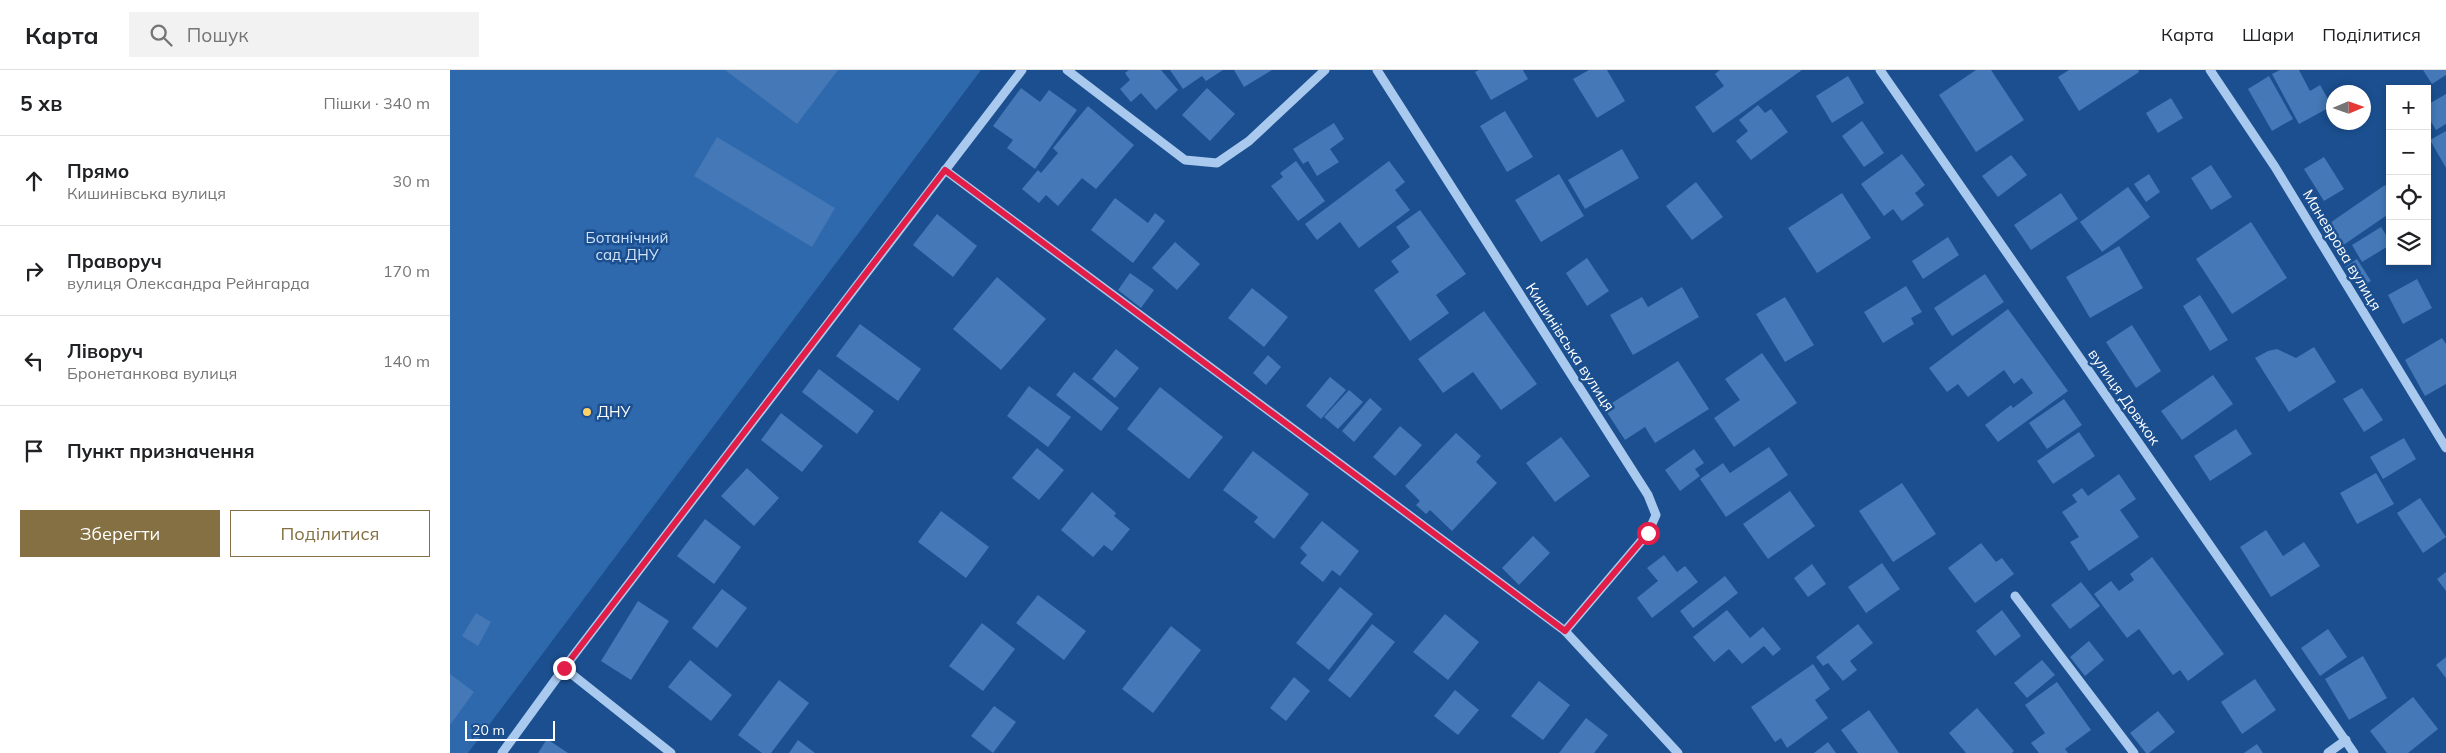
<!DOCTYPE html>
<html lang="uk">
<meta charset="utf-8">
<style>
body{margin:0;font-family:Mulish,sans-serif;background:#f2f2f2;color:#202124}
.controls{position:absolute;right:15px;top:15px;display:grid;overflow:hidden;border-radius:0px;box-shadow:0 2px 8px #0003}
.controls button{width:45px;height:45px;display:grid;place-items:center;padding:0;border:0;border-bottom:1px solid #e0e0e0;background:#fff;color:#202124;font:25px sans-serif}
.compass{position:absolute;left:1876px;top:15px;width:45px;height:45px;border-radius:50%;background:#fff;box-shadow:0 2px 8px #0003;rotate:88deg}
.scale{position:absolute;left:15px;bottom:12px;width:90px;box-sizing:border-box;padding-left:5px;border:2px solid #fff;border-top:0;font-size:14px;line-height:18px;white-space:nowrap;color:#fff;-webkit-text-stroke:4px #1b4f8f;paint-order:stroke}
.stop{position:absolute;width:15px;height:15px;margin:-11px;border:4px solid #e11d48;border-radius:50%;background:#fff}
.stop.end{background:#e11d48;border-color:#fff;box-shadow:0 1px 5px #0008}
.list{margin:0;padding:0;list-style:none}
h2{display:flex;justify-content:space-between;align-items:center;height:65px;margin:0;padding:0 20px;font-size:21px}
h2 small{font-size:16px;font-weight:400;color:#757577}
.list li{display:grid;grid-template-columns:32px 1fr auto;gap:15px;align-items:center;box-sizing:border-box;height:90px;padding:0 20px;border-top:1px solid #e0e0e0}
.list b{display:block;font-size:19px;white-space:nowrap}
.list p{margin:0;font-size:16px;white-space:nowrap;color:#757577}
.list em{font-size:16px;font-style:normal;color:#757577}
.actions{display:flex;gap:10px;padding:15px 20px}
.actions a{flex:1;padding:11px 0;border:1px solid #847042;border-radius:0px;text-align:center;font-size:18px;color:#847042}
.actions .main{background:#847042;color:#fff}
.icon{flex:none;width:28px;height:28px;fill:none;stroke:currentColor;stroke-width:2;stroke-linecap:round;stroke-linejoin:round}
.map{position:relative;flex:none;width:1996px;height:683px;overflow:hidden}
header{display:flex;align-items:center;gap:30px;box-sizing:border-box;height:70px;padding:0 25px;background:#fff;border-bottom:1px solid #e0e0e0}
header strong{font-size:24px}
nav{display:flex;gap:28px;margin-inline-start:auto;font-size:18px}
.search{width:350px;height:45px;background:#f2f2f2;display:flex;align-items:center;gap:12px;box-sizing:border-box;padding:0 18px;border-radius:0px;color:#757577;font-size:19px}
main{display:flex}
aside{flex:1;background:#fff}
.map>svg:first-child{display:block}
.green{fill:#2e69ad}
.building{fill:#4478b7}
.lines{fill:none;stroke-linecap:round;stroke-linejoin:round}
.minor{stroke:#a9c9ee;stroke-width:9}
.route{stroke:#e11d48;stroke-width:6}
.poi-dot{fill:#ffd166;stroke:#1b4f8f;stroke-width:2}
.labels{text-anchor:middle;stroke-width:5;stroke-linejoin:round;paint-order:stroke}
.park-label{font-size:15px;fill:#cfe3fa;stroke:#1b4f8f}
.street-label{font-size:15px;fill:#fff;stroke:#1b4f8f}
.poi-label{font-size:15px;fill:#fff;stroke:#1b4f8f;text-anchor:start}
</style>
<header>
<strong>Карта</strong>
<div class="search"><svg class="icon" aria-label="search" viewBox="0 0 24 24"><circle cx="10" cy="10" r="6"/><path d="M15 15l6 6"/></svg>Пошук</div>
<nav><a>Карта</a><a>Шари</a><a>Поділитися</a></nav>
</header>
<main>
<aside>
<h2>5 хв<small>Пішки · 340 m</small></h2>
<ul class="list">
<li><svg class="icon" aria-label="ahead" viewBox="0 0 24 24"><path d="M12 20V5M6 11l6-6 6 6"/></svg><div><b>Прямо</b><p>Кишинівська вулиця</p></div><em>30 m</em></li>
<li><svg class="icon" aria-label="right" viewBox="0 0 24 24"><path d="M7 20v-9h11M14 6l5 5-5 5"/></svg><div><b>Праворуч</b><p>вулиця Олександра Рейнгарда</p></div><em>170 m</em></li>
<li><svg class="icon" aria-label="left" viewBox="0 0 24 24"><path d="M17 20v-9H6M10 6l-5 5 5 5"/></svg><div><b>Ліворуч</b><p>Бронетанкова вулиця</p></div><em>140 m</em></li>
<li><svg class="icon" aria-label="arrive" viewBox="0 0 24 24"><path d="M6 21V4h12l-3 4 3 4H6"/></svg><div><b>Пункт призначення</b></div></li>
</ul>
<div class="actions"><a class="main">Зберегти</a><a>Поділитися</a></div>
</aside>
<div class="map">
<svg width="1996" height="683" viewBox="0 0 1996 683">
<rect width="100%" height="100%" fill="#1b4f8f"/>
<path class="green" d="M0 0H531L18 683H0Z"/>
<g class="building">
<path d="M275 0H388L347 54Z"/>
<path d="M679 0H711L728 20 706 40 691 23 681 32 670 19 680 10 675 3Z"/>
<path d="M720 0H773L756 11 752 6 733 19Z"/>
<path d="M784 0H822L794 17Z"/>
<path d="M1029 0H1073L1078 9 1041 30 1025 2Z"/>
<path d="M1139 0H1157L1175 31 1147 48 1123 9Z"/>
<path d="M1270 0H1352L1263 63 1245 37 1274 16 1265 4Z"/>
<path d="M1526 0H1541L1574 50 1526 82 1489 25Z"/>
<path d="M1619 0H1688L1689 2 1629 41 1608 7Z"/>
<path d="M1830 0H1849L1860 21 1870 15 1882 36 1849 54 1822 4Z"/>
<path d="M1973 0H1996V5L1982 14Z"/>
<path d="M1398 6 1414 33 1382 53 1366 26Z"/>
<path d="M1819 6 1843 49 1822 61 1798 19Z"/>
<path d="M571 18 590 32 599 20 627 40 585 99 557 78 563 70 543 56Z"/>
<path d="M757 18 785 44 760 71 732 45Z"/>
<path d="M1996 24V54L1986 60 1977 45V35Z"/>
<path d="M1721 28 1733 48 1708 63 1696 43Z"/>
<path d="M1308 35 1315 43 1321 39 1338 62 1301 90 1286 71 1298 61 1289 50Z"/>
<path d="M638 36 684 75 646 119 632 108 608 136 596 125 589 133 572 119 588 100 591 103 608 83 603 78Z"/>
<path d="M1055 41 1083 87 1057 102 1030 56Z"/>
<path d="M1412 51 1434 83 1414 97 1392 66Z"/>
<path d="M884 53 894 69 880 79 889 92 867 106 858 91 853 94 843 79Z"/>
<path d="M1996 61V98L1980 70Z"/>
<path d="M267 67 385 138 362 177 244 106Z"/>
<path d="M1172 79 1189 108 1135 139 1118 110Z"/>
<path d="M1452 84 1475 115 1465 123 1474 135 1452 151 1443 139 1434 146 1411 114Z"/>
<path d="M1561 85 1577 105 1548 127 1532 106Z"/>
<path d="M1874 87 1894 119 1874 131 1854 99Z"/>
<path d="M846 91 875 131 848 151 821 116 833 107 830 103Z"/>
<path d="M939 91 955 112 945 120 960 140 909 178 890 152 867 170 855 154Z"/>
<path d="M1761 95 1782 127 1761 140 1741 108Z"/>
<path d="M1109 104 1134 146 1091 172 1065 130Z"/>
<path d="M1699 104 1710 122 1696 132 1684 114Z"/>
<path d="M1246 112 1273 147 1242 170 1216 136Z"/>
<path d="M1935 115 1940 123V143L1889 178 1874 157Z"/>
<path d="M1678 117 1700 147 1652 182 1630 152Z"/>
<path d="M1392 123 1421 168 1367 203 1338 158Z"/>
<path d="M1611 123 1628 149 1581 180 1564 155Z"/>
<path d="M665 128 698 153 705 143 715 151 683 193 641 160Z"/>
<path d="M970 140 1016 204 986 225 999 243 960 271 924 220 949 202 941 191 960 177 946 157Z"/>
<path d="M487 144 527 176 503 207 463 175Z"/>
<path d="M1801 152 1837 208 1782 244 1746 189Z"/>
<path d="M1931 157 1940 171V175L1912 192 1902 175Z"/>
<path d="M1498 167 1509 185 1473 209 1462 191Z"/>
<path d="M725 172 750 194 727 220 702 198Z"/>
<path d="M1669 176 1693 218 1640 248 1616 207Z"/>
<path d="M1137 188 1159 221 1137 236 1116 203Z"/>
<path d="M1907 189 1921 211 1909 218 1895 197Z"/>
<path d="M680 203 704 220 691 238 668 220Z"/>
<path d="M1535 204 1554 232 1502 266 1484 238Z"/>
<path d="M547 207 596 249 551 300 503 259Z"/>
<path d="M1967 209 1982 238 1953 254 1938 225Z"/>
<path d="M1456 216 1472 242 1461 248 1464 254 1433 273 1414 242Z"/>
<path d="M1232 217 1249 247 1183 285 1160 245 1192 227 1198 237Z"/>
<path d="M802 218 838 247 814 277 778 248Z"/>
<path d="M1750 225 1778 270 1760 281 1733 236Z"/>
<path d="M1335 227 1364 275 1335 292 1306 244Z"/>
<path d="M1558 239 1618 321 1548 372 1535 355 1561 335 1563 338 1583 323 1572 308 1564 314 1554 300 1518 327 1508 314 1497 322 1479 298Z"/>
<path d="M1034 241 1087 314 1051 340 1023 302 993 323 968 289Z"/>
<path d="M410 254 471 299 448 331 386 286Z"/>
<path d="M1682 255 1711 301 1686 318 1656 272Z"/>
<path d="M1992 268 1996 274V314L1975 326 1955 290Z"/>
<path d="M1864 277 1886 312 1839 342 1805 288 1818 281 1827 279 1846 288Z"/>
<path d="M666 279 689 298 665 328 642 309Z"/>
<path d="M1312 283 1347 333 1284 377 1264 348 1290 330 1275 309Z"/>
<path d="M818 285 831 297 816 315 803 303Z"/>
<path d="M1228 291 1259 339 1205 373 1195 357 1175 370 1154 338Z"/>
<path d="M369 299 424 341 407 364 352 322Z"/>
<path d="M624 302 669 338 651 361 606 325Z"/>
<path d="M1763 305 1783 334 1732 370 1711 341Z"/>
<path d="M880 307 896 320 871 349 856 336Z"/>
<path d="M579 316 621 347 598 377 557 346Z"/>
<path d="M710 317 773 367 739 409 677 359Z"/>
<path d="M1912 318 1933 350 1914 362 1893 329Z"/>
<path d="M899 320 913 332 888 359 874 347Z"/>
<path d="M920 328 932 339 904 372 892 361Z"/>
<path d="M1614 329 1632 355 1597 379 1579 353Z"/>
<path d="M331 343 373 376 352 402 311 370Z"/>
<path d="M950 356 972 375 945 406 923 387Z"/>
<path d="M1786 359 1802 384 1760 411 1744 386Z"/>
<path d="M1629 362 1645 386 1603 414 1587 391Z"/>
<path d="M1006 363 1031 386 1026 392 1047 413 1002 461 980 440 976 444 966 435 970 431 955 416Z"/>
<path d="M1111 367 1140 406 1105 432 1076 393Z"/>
<path d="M1954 368 1966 389 1933 409 1920 387Z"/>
<path d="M1319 377 1338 405 1276 447 1250 409 1273 393 1280 403Z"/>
<path d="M587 378 614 400 589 430 562 408Z"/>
<path d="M1244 379 1254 393 1245 399 1250 406 1230 421 1215 400Z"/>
<path d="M803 381 859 424 824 469 804 452 808 447 773 420Z"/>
<path d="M297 398 329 428 304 456 271 426Z"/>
<path d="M1926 403 1944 434 1907 454 1890 423Z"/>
<path d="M1669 404 1686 429 1670 440 1689 467 1639 501 1620 472 1629 467 1612 442 1627 432 1622 425 1632 418 1638 426Z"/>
<path d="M1452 413 1486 464 1443 492 1409 441Z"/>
<path d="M1340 421 1365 456 1318 489 1293 454Z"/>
<path d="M642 422 666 443 664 446 680 459 662 481 654 475 643 487 611 460Z"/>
<path d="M1970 428 1996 467 1973 483 1947 443Z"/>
<path d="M491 441 539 477 516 508 468 472Z"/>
<path d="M255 449 291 477 264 514 227 486Z"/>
<path d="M872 451 909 481 890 506 882 500 873 512 850 493 857 485 850 478Z"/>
<path d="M1816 460 1833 486 1854 472 1870 496 1821 527 1790 477Z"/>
<path d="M1083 466 1100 483 1069 515 1052 498Z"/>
<path d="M1531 473 1546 492 1552 488 1564 504 1525 533 1498 498Z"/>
<path d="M1214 485 1227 502 1235 496 1248 512 1202 548 1187 528 1208 511 1197 498Z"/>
<path d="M1702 487 1774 584 1738 611 1730 600 1723 605 1689 559 1677 568 1644 524 1661 511 1669 521 1684 510 1680 504Z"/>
<path d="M1432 493 1450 519 1416 543 1398 517Z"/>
<path d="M1362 494 1376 514 1358 527 1344 508Z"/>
<path d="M1996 502V521L1987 509Z"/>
<path d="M1275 506 1288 523 1243 558 1230 541Z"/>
<path d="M1631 512 1650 536 1620 559 1601 535Z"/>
<path d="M890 517 923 544 879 600 846 573Z"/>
<path d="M272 519 297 538 267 578 242 558Z"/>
<path d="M588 525 636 561 614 590 566 553Z"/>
<path d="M188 531 219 551 181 610 151 591Z"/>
<path d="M1277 540 1300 568 1313 557 1331 579 1323 586 1314 576 1292 594 1279 579 1264 592 1243 567Z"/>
<path d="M1552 540 1571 566 1545 586 1526 561Z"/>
<path d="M26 543 41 552 28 576 12 566Z"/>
<path d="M995 544 1029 572 998 610 963 582Z"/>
<path d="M532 553 565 579 533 621 499 596Z"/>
<path d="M922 554 945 572 900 628 878 610Z"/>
<path d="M1408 554 1423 573 1400 591 1407 600 1393 611 1378 593 1373 596 1366 587Z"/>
<path d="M721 556 751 580 703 643 672 619Z"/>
<path d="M1878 559 1897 587 1870 606 1851 578Z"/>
<path d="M1639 571 1654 590 1635 606 1620 587Z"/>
<path d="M1913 586 1937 628 1899 650 1875 609Z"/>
<path d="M1996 587V608L1986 595Z"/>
<path d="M240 590 282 625 261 651 218 617Z"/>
<path d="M1592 590 1605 605 1577 628 1564 613Z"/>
<path d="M1363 594 1380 619 1365 630 1378 648 1337 678 1331 668 1325 672 1301 637Z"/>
<path d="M0 604 24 622 0 655Z"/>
<path d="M844 607 860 621 836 651 820 638Z"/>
<path d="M1805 609 1826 640 1792 664 1771 632Z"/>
<path d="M329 610 359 633 321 683H312L288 665Z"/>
<path d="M1089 611 1120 635 1093 670 1061 646Z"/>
<path d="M1607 612 1641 660 1615 679 1618 683H1589L1581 673 1595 663 1575 635Z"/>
<path d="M1005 620 1029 640 1008 665 984 646Z"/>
<path d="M1963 627 1988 659 1958 683H1937L1920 661Z"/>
<path d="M544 636 566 652 543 683 521 666Z"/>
<path d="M1527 638 1564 681 1562 683H1516L1499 663Z"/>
<path d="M1419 640 1449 683H1408L1391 660Z"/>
<path d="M1708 641 1725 662 1699 683H1696L1680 663Z"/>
<path d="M1136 648 1158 665 1144 683H1109Z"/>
<path d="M97 669 118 683H88Z"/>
<path d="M348 670 365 683H339Z"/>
<path d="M1378 672 1386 683H1364Z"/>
<path d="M1807 674 1813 683H1794Z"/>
</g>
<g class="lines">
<g class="minor">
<path d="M617 0 735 90 767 93 799 71 875 0"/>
<path d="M927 0 1198 425 1206 445 1198 463 1115 561"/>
<path d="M1430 0 1904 683"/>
<path d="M1760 0 1825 97 1996 378"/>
<path d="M495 100 1115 561 1228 683"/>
<path d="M1565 526 1684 683"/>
<path d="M114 598 221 683"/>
<path d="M52 683 114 598 572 0"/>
<path d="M1878 683 1896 670"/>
</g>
</g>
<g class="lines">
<path class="route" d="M114 598 495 100 1115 561 1198 463"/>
</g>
<circle class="poi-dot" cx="137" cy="342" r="5"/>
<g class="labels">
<g class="park-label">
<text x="177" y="173">Ботанічний<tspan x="177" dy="17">сад ДНУ</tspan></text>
</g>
<g class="street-label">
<text transform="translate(1892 180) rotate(59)" y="5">Маневрова вулиця</text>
<text transform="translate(1120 277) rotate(57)" y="5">Кишинівська вулиця</text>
<text transform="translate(1674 327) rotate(55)" y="5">вулиця Довжок</text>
</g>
<g class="poi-label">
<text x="147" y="347">ДНУ</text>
</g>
</g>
</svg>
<div class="controls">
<button>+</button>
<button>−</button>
<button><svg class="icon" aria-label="locate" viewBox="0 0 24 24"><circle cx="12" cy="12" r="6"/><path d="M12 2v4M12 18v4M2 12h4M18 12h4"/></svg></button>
<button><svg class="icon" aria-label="layers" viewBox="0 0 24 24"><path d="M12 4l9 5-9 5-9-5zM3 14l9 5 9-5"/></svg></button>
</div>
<svg class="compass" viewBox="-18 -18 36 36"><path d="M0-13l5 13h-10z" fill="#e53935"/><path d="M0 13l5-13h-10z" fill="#757577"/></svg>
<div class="scale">20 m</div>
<div class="stop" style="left:1198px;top:463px"></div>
<div class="stop end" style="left:114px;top:598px"></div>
</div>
</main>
